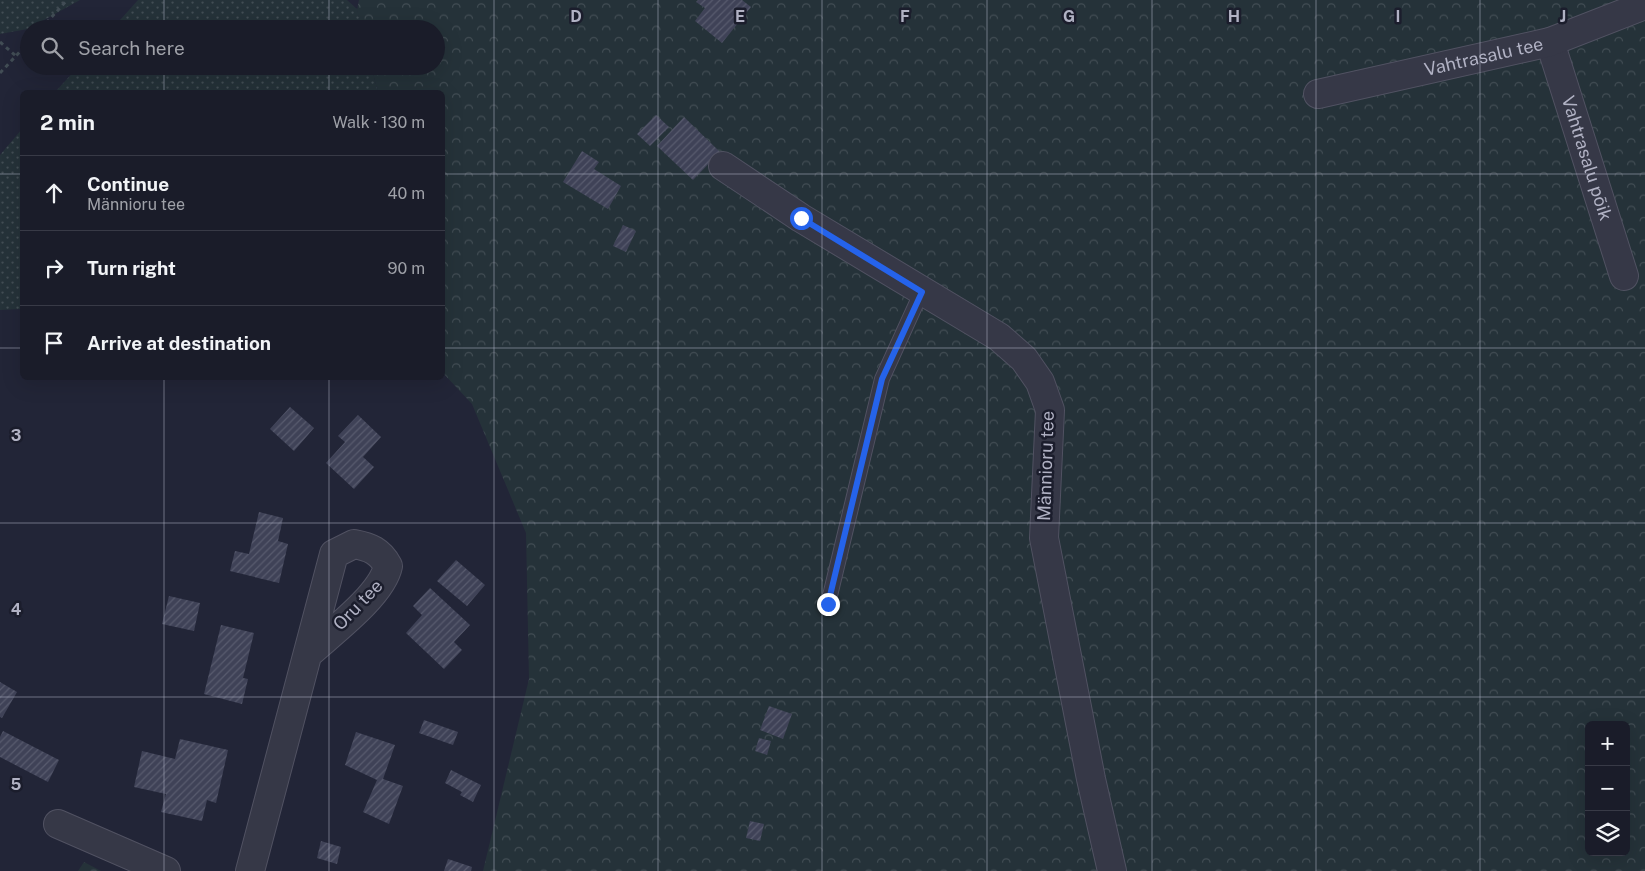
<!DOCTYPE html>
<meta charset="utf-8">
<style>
body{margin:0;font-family:"Public Sans",sans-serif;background:#232531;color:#f1f3f6}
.controls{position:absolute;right:15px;bottom:15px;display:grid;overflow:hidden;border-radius:8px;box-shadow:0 5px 20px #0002}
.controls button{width:45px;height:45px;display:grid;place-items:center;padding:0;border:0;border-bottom:1px solid #383a46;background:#1a1c29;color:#f1f3f6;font:25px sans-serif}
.stop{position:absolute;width:15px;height:15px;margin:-11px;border:4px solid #2563eb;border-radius:50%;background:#fff}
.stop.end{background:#2563eb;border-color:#fff;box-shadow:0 1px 5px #0008}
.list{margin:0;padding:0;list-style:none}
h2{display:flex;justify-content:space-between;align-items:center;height:65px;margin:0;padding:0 20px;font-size:21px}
h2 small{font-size:16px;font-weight:400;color:#9fa1a8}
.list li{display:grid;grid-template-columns:32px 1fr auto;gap:15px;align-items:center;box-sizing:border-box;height:75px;padding:0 20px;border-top:1px solid #383a46}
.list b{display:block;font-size:19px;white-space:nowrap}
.list p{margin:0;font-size:16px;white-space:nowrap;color:#9fa1a8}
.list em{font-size:16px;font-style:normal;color:#9fa1a8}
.icon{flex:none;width:28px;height:28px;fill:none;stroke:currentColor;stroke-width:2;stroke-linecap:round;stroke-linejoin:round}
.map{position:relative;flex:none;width:1645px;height:871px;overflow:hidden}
.search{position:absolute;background:#1a1c29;box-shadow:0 5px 20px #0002;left:20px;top:20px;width:425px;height:55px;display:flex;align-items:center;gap:12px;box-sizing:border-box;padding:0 18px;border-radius:28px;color:#9fa1a8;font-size:19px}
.panel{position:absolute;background:#1a1c29;box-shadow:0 5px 20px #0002;left:20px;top:90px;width:425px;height:290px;border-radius:8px}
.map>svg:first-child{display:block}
.grass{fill:url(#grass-dots)}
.forest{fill:url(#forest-crowns);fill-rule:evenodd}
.building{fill:url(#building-hatch)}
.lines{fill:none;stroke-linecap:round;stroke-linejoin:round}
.service-casing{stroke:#515262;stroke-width:16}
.minor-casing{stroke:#515262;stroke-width:30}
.path{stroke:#424d55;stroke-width:3;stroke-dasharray:4 4;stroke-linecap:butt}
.service{stroke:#363847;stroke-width:14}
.minor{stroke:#363847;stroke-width:28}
.route{stroke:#2563eb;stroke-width:6}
.grid{fill:none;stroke:#b1b2c4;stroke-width:1;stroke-opacity:0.55}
.labels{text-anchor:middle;stroke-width:5;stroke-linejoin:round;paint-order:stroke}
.street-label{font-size:18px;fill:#b1b2c4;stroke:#1b1d2c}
.grid-label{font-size:16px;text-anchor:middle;font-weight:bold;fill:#b1b2c4;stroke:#1b1d2c;stroke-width:5;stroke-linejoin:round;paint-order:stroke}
</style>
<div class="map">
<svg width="1645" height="871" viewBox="0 0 1645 871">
<defs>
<pattern id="grass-dots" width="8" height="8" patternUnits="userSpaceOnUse" patternTransform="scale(1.25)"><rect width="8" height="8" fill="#253239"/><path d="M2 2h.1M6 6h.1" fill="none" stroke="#424d54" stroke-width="1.8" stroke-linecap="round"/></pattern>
<pattern id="forest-crowns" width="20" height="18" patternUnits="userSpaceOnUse" patternTransform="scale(1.25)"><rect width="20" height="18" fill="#253239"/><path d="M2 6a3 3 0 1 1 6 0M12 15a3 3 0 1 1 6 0" fill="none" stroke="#424d54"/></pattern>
<pattern id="building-hatch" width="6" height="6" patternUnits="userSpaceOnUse" patternTransform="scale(1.25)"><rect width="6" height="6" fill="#3f4257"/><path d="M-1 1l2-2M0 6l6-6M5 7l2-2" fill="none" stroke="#585b6e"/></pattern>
</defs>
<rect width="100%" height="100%" fill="#222537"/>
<g class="grass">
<path d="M0 0H80L28 29 0 34Z"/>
<path d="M138 0H347L357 9 362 29H112Z"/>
<path d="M79 66H371L378 92H55Z"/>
<path d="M22 129V309L0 310V155Z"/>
</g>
<g class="forest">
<path d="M359 0H1645V871H483L529 679 526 533 472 404 443 373 442 92H378L371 66H436V29H362L357 10ZM1589 725H1626V852H1589Z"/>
<path d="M84 862 101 871H78Z"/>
</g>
<g class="building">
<path d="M698 0H742L751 7 722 43 695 21 705 8 696 2Z"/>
<path d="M656 115 669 127 650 146 637 134Z"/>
<path d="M684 117 720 152 693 180 657 146Z"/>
<path d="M582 151 599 162 594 169 621 186 608 209 563 182Z"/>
<path d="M623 225 636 231 626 252 613 246Z"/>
<path d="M290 407 314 428 294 451 270 429Z"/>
<path d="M358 415 381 437 363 457 374 467 354 489 326 463 345 442 338 436Z"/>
<path d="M259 512 283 518 278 541 288 544 279 583 230 571 235 551 249 554Z"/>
<path d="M456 560 485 585 467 606 437 581Z"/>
<path d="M430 588 470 625 454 642 462 650 444 669 406 633 422 615 413 606Z"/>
<path d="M169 596 200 603 194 631 162 624Z"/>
<path d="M221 625 254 633 243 678 248 679 242 704 204 694Z"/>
<path d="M0 682 17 692 2 718 0 717Z"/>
<path d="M769 706 792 714 783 739 760 730Z"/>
<path d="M424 720 458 732 453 745 419 733Z"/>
<path d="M3 731 59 760 48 782 0 757V737Z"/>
<path d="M356 732 395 745 383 779 403 786 389 824 363 812 377 780 345 765Z"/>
<path d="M759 738 771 741 767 755 755 751Z"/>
<path d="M180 739 228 750 216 803 207 800 202 821 161 812 166 794 134 787 142 751 175 759Z"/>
<path d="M451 770 481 785 473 802 460 795 462 792 445 783Z"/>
<path d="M750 821 764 824 760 841 746 838Z"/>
<path d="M321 841 341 847 337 864 317 858Z"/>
<path d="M448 859 472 867 471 871H444Z"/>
</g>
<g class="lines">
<g class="service-casing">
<path id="service" d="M828 604 882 379 922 291"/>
</g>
<g class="minor-casing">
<g id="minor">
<path id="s1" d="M1550 42 1624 276"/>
<path id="s2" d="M1318 94 1550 42 1645 5"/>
<path d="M723 166 801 218 999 337 1024 359 1040 382 1050 410 1044 538 1091 779 1112 871"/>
<path d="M58 824 166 871"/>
<path d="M250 871 334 554 354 544C370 547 380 551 388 566 382 595 332 632 309 653"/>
</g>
</g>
<g class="path">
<path d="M41 29 67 0"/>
<path d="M0 42 16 56"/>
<path d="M0 73 29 42"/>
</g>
<use href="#service" class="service"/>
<use href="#minor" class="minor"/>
</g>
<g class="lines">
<path class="route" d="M801 218 922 292 882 379 828 604"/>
</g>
<path class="grid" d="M164 0V29M329 0V29M494 0V871M658 0V871M822 0V871M987 0V871M1152 0V871M1316 0V871M1480 0V871M164 66V92M329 66V92M0 174H22M442 174H1645M0 348H22M442 348H1645M164 378V871M329 378V871M0 523H1645M0 697H1645"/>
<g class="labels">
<g class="street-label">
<text dy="6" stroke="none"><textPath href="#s2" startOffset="170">Vahtrasalu tee</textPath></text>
<text dy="6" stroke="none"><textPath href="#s1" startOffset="122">Vahtrasalu põik</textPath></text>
<text transform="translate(1046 466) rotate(-88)" y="6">Männioru tee</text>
<text transform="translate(358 605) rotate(-46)" y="6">Oru tee</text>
</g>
</g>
<g class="grid-label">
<text x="576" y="22">D</text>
<text x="740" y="22">E</text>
<text x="905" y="22">F</text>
<text x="1069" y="22">G</text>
<text x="1234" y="22">H</text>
<text x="1398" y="22">I</text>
<text x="1563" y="22">J</text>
<text x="16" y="441">3</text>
<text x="16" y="615">4</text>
<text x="16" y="790">5</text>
</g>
</svg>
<div class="controls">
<button>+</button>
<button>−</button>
<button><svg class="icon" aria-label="layers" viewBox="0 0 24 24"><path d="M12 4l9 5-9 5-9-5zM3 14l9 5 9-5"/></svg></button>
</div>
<div class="stop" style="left:801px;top:218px"></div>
<div class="stop end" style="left:828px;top:604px"></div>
<div class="search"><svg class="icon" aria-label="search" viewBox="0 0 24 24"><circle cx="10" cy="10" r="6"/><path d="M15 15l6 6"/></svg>Search here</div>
<section class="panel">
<h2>2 min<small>Walk · 130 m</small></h2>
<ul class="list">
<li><svg class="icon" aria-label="ahead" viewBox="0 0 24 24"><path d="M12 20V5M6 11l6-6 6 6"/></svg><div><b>Continue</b><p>Männioru tee</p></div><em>40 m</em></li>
<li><svg class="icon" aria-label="right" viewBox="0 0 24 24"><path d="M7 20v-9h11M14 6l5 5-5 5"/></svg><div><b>Turn right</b></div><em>90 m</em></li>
<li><svg class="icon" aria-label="arrive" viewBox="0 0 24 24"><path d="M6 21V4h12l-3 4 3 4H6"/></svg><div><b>Arrive at destination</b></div></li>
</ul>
</section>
</div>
